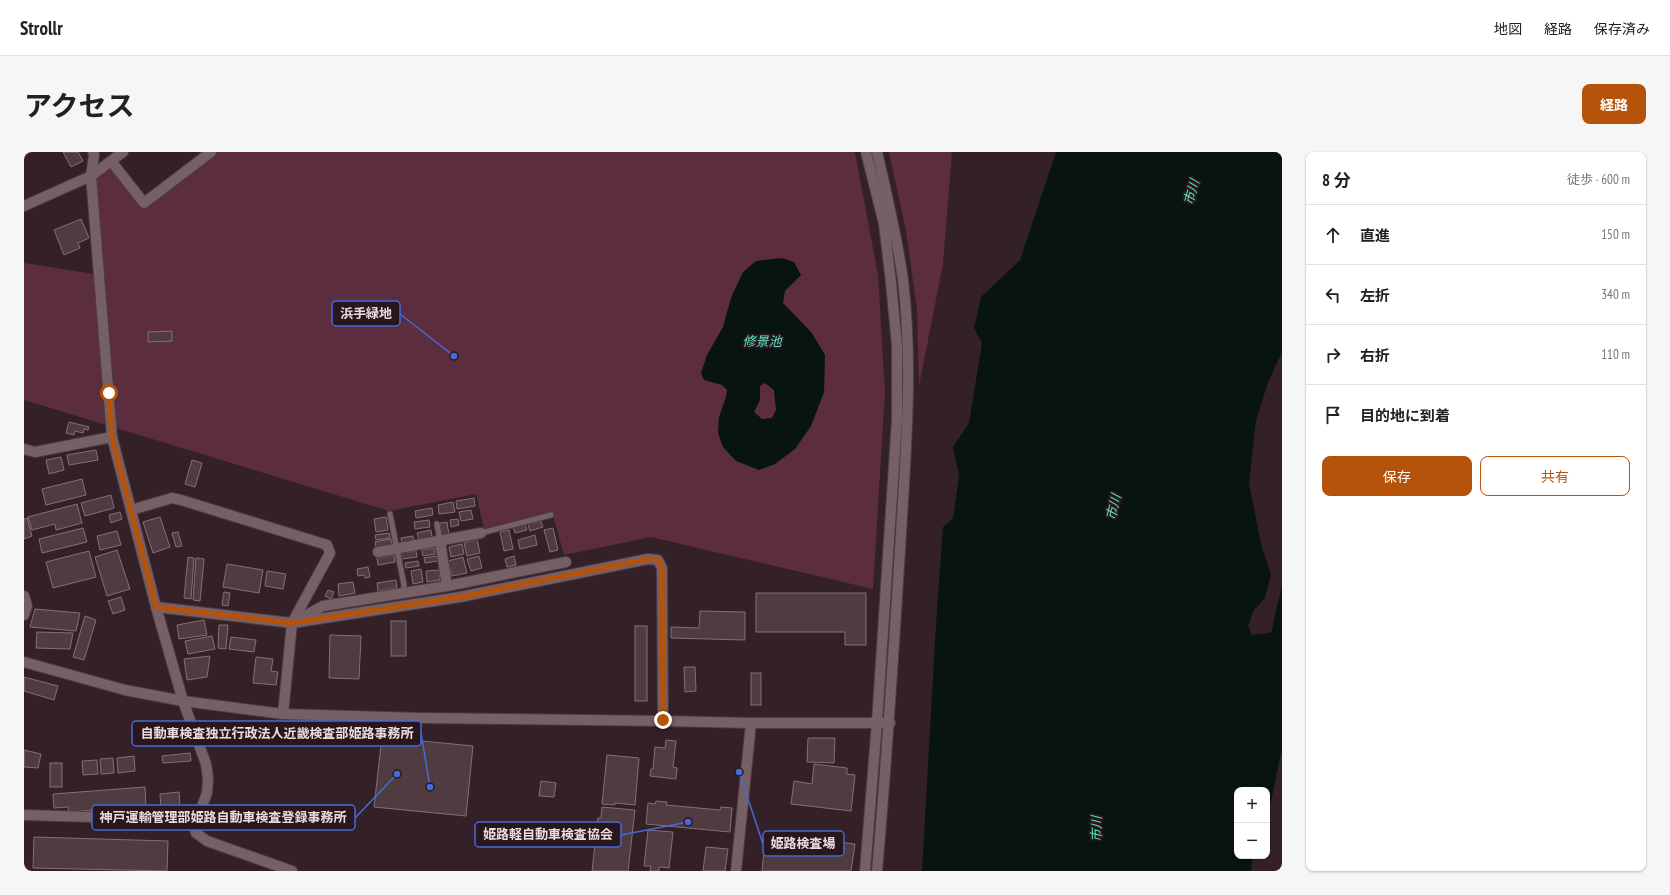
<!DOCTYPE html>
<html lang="ja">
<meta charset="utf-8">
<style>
body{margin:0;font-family:"PT Sans Narrow","Noto Sans JP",sans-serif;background:#f6f6f6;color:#202124}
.controls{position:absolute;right:12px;bottom:12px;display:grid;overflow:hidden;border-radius:8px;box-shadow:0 1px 3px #0004}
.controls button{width:36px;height:36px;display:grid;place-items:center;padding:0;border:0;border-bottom:1px solid #e0e0e0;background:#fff;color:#202124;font:20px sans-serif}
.stop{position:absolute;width:12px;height:12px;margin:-9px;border:3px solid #b45309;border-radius:50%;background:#fff}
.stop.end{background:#b45309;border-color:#fff;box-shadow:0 1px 4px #0008}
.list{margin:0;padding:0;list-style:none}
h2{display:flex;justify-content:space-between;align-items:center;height:52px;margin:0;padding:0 16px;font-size:17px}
h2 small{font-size:13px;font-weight:400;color:#757577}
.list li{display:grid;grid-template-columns:26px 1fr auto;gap:12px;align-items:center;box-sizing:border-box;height:60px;padding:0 16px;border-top:1px solid #e0e0e0}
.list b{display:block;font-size:15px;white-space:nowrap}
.list em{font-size:13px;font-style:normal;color:#757577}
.actions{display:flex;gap:8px;padding:12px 16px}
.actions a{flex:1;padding:9px 0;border:1px solid #b45309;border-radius:8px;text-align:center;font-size:14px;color:#b45309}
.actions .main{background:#b45309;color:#fff}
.icon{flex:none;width:22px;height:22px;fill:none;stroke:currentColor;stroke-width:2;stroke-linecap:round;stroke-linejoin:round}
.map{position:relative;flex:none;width:1258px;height:719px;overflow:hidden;border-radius:8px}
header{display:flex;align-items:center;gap:24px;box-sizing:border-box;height:56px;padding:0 20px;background:#fff;border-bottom:1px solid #e0e0e0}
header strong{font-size:19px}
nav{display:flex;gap:22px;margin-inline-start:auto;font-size:14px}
.intro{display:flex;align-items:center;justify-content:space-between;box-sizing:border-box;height:96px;padding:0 24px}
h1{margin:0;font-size:28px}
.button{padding:10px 18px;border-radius:8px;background:#b45309;color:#fff;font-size:14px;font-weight:700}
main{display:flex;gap:24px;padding:0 24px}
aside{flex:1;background:#fff;border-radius:8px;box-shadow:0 1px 3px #0004}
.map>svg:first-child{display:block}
.green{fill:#5b2d3e}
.water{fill:#071410;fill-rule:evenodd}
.building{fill:#503b41;stroke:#876e76}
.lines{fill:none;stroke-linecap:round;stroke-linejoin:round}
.service-casing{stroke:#4c3c42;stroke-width:7}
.minor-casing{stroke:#4c3c42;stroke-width:12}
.tertiary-casing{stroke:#4c3c42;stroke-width:12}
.service{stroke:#775f66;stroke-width:5}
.minor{stroke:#775f66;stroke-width:10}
.tertiary{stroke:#775f66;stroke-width:10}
.route{stroke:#b45309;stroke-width:5}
.labels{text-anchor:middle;stroke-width:4;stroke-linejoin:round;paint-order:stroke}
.water-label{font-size:13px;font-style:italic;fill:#58e6c1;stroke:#2a171d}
.leader{fill:none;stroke:#466ad9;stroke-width:1.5}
.callout-dot{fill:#466ad9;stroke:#2a171d;stroke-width:1.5}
.callout{fill:#2a171d;stroke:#466ad9;stroke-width:1.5}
.callout-label{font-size:13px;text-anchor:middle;font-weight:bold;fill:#e9dbdf}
</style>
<header>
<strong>Strollr</strong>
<nav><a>地図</a><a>経路</a><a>保存済み</a></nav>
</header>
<div class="intro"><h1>アクセス</h1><a class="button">経路</a></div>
<main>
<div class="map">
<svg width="1258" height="719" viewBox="0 0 1258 719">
<rect width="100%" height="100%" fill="#342027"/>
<g class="green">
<path d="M194 0H831L854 123 861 240 849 437 627 385 540 403 528 360 460 377 452 342 365 359 0 248V111L70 122 74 168 72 25 87 15 120 55Z"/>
<path d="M865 0H928L919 112 895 234 893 158 882 79Z"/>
</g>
<g class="water">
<path d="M1032 0H1258V200L1244 230 1232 269 1225 331 1237 392 1247 423 1241 446 1230 458 1224 474 1228 483 1245 481 1248 479C1250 463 1255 449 1258 433V596L1246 654 1243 664V638H1213V704H1229L1227 719H898L913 456 919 375 929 366 935 324 929 295 945 271 958 191 950 176 957 145 996 108Z"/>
<path d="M758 106 770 110 777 123 761 139 759 151 787 180 801 203 800 240 787 274 771 297 751 312 735 318 712 309 699 295 694 281 695 265 702 245 703 238 698 233 680 228 677 221 683 203 699 175 707 146 719 120 732 109ZM741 231 750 238 752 258 748 266 738 267 730 260 736 248V234Z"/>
</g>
<g class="building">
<path d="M39 0H54L59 9 47 15Z"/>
<path d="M57 67 65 86 54 91 56 96 40 103 30 78Z"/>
<path d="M148 179V189L124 190V180Z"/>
<path d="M45 270 65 275 64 278 60 277 59 281 51 279 50 283 42 281Z"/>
<path d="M72 298 74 308 45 313 43 303Z"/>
<path d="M37 305 40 318 25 322 22 308Z"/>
<path d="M168 308 178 311 171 335 161 332Z"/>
<path d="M58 327 62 343 22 353 18 337Z"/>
<path d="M87 343 90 356 61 364 57 351Z"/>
<path d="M450 346 451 354 433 357 432 349Z"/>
<path d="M429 350 431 360 415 362 414 353Z"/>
<path d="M53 352 58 371 32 378 31 372 8 378 4 365Z"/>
<path d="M408 356 409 363 392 366 391 359Z"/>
<path d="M447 358 449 367 437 369 435 360Z"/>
<path d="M96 360 98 367 87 371 85 363Z"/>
<path d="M136 365 146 395 129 401 119 370Z"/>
<path d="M362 365 364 378 352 380 350 367Z"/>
<path d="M3 366 8 384 0 387V367Z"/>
<path d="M434 367 435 373 427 375 426 368Z"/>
<path d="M405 368 406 375 391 377 390 370Z"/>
<path d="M517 369 519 375 506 379 504 372Z"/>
<path d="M423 370 425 383 418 384 416 371Z"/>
<path d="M501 372 503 378 491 381 489 375Z"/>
<path d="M59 376 63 390 18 401 15 387Z"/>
<path d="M529 376 534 398 526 400 520 378Z"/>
<path d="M407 378 408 386 395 388 393 381Z"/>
<path d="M485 378 489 397 480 399 476 380Z"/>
<path d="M93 379 97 393 76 398 73 384Z"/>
<path d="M154 380 158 394 152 395 148 381Z"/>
<path d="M365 381 366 386 352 388 351 383Z"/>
<path d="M511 383 513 393 496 397 494 388Z"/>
<path d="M389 384 390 389 378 391 377 386Z"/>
<path d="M367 387 368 394 352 396 351 390Z"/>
<path d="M453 387 456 401 443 404 440 391Z"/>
<path d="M438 392 440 402 427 405 425 395Z"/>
<path d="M410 396 411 402 399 404 398 398Z"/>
<path d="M93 398 106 437 83 444 71 405Z"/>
<path d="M65 399 72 425 29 436 22 410Z"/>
<path d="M392 399 393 405 378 407 377 401Z"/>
<path d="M370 403 371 410 354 413 353 406Z"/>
<path d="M413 404 414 409 401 411 400 406Z"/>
<path d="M455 404 458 416 447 419 443 407Z"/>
<path d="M490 404 492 413 483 415 481 407Z"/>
<path d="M164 405 170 406 167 447 160 446Z"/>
<path d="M439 405 443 421 428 424 424 409Z"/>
<path d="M172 406 180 407 176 449 169 448Z"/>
<path d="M394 409 395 414 382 416 381 411Z"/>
<path d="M203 412 239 418 235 441 199 435Z"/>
<path d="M344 415 346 425 341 426 340 423 334 424 333 417Z"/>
<path d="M397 417 399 430 389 432 387 419Z"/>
<path d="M415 418 416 428 403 430 402 419Z"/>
<path d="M243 419 262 422 259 437 241 434Z"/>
<path d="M372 428 373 436 354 439 353 431Z"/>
<path d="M329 430 331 441 315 444 314 432Z"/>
<path d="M304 438 310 440 307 447 301 444Z"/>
<path d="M200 440 206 441 204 454 198 453Z"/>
<path d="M732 441H842V493H821V480H732Z"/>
<path d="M97 445 101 458 89 462 84 449Z"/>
<path d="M11 457 56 461 52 479 6 475Z"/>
<path d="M676 459 721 460V488L647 486V475L675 476Z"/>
<path d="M61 464 72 468 60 508 49 505Z"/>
<path d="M180 468 183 483 155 487 153 473Z"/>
<rect x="367" y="469" width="15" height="35"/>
<path d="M195 473H204L202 497 194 496Z"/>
<rect x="611" y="474" width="12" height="75"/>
<path d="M13 480 49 481 46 497 12 496Z"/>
<path d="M306 483 337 484 335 527 305 526Z"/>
<path d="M188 484 191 497 164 502 161 489Z"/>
<path d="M207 485 232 488 230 500 205 497Z"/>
<path d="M186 504 183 525 163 528 160 507Z"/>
<path d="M232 505 249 507 247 519 254 520 252 533 229 531Z"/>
<path d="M660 515H671L672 539 661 540Z"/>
<rect x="727" y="521" width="10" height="32"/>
<path d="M0 525 34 534 30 548 0 539Z"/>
<path d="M358 585 449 594 442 664 350 655Z"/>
<path d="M784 586H811L810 611 783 610Z"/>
<path d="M642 588 652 589 649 615 653 616 652 627 626 624 627 617H629L631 595 641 596Z"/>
<path d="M0 598 17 602 14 616 0 615Z"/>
<path d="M166 601 167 609 139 611 138 604Z"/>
<path d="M583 603 615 606 611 653 591 651V653L578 652Z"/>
<path d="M110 604 111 619 94 621 93 606Z"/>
<path d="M89 606 90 621 77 622 76 607Z"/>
<path d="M73 608 74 622 59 623 58 609Z"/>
<rect x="26" y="611" width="12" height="24"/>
<path d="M790 612 823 616V622L831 623 827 659 767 652 770 629 788 632Z"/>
<path d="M517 629 532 631 530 645 515 644Z"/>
<path d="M121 635 122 654 45 660 44 655 30 656 29 642Z"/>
<path d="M155 640 156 655 137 657 136 642Z"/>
<path d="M632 649 643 650 642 653 696 658 697 655 708 656 706 680 622 672 624 651 631 652Z"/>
<path d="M578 655 611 658 604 719H568L574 666H577Z"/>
<path d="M624 678 649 680 645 716 635 715V719H626L627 714H620Z"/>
<path d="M742 681 831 692 827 719H738Z"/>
<path d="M10 685 144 689 143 719 9 716Z"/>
<path d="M682 695 704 697 701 719H679Z"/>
</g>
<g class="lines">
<g class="service-casing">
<g id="service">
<path d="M366 362 380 433 379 442"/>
<path d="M413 372 416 389"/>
<path d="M457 381 527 363"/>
</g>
</g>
<g class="minor-casing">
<g id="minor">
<path d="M69 0 70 3 67 24 88 285"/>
<path d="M87 9 120 51 187 0"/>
<path d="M0 54 67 24 99 0"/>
<path d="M416 389 423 434"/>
<path d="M354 400 457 381"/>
<path d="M270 470 299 454 423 434 542 410"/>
</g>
</g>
<g class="tertiary-casing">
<g id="tertiary">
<path d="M0 297 11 300 88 285 132 455 159 549 182 612 184 626 183 641 177 657 169 668 172 681 183 689 268 719"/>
<path d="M107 358 148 346 157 348 303 393 306 401 268 471 259 562"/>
<path d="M0 444 3 454 0 463"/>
<path d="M132 455 268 471 436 445 624 407 634 408 638 416 639 569"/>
<path d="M0 510 101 538 159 549 259 562 395 566 639 569 727 571H866"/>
<path d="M0 663 169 668"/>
<path d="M712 719 727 571"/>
<path d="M841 719 853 570 873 267V194L867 131 860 72 842 0"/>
<path d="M853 719C863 607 870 495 877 382 882 298 889 213 879 128 873 85 863 43 853 0"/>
</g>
</g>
<use href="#service" class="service"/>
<use href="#minor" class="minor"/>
<use href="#tertiary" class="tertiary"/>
</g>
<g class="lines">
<path class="route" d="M85 241 88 285 132 455 268 471 436 445 624 407 634 408 638 416 639 568"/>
</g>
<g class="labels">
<g class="water-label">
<text transform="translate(1167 40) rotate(-74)" y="5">市川</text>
<text x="738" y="194">修景池</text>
<text transform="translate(1089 355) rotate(-76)" y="5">市川</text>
<text transform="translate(1072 677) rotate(-90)" y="5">市川</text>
</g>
</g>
<path class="leader" d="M430 204L376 162M406 635L397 581M373 622L331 666M664 670L597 683M715 620L739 692"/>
<g class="callout-dot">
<circle cx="430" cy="204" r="4"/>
<circle cx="406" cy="635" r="4"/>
<circle cx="373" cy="622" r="4"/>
<circle cx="664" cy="670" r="4"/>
<circle cx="715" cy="620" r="4"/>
</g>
<g class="callout">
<rect x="308" y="149" width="68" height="25" rx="4"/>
<rect x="108" y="569" width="289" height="25" rx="4"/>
<rect x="68" y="653" width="263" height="25" rx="4"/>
<rect x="451" y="670" width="146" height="25" rx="4"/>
<rect x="739" y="679" width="81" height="25" rx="4"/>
</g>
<g class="callout-label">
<text x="342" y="166">浜手緑地</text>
<text x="253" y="586">自動車検査独立行政法人近畿検査部姫路事務所</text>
<text x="199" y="670">神戸運輸管理部姫路自動車検査登録事務所</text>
<text x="524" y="687">姫路軽自動車検査協会</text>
<text x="779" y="696">姫路検査場</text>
</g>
</svg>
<div class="controls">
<button>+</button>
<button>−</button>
</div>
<div class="stop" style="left:85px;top:241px"></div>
<div class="stop end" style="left:639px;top:568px"></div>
</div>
<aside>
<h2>8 分<small>徒歩 · 600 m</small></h2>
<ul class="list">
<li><svg class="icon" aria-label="ahead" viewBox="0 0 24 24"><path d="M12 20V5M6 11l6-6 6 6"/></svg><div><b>直進</b></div><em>150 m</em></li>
<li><svg class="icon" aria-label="left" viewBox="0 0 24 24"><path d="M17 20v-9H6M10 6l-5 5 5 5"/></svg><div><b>左折</b></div><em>340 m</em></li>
<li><svg class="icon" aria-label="right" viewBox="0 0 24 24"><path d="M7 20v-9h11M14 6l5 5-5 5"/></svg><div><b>右折</b></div><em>110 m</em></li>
<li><svg class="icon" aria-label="arrive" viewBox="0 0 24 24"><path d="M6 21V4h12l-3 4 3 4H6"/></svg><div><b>目的地に到着</b></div></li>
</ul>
<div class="actions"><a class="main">保存</a><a>共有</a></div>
</aside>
</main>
